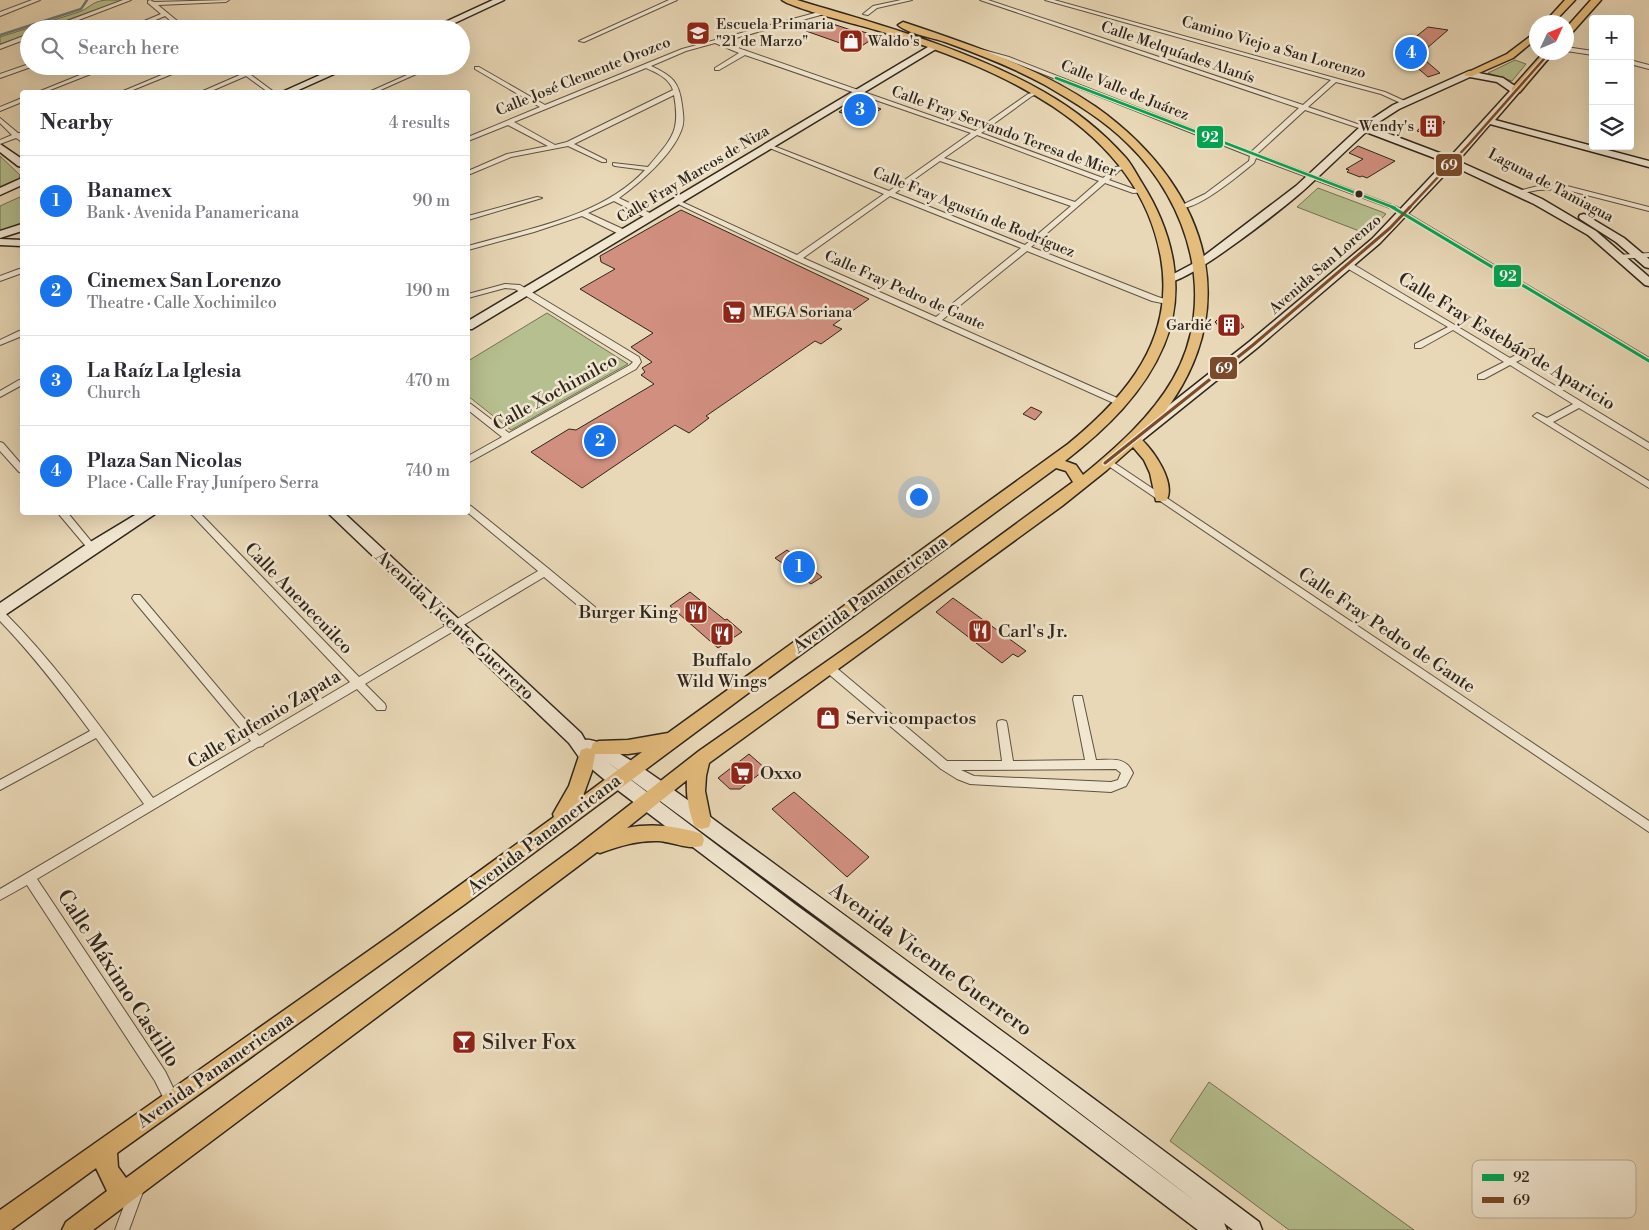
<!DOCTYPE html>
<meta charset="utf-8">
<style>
body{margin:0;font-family:"Libre Bodoni",serif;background:#f7f7f7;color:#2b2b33}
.controls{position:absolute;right:15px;top:15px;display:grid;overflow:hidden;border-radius:5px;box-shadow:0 5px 20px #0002}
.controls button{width:45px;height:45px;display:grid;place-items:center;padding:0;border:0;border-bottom:1px solid #e1e1e2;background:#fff;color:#2b2b33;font:25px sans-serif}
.compass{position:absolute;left:1529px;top:15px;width:45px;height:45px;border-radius:50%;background:#fff;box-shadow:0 5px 20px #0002;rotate:46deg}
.you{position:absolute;left:918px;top:496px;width:18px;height:18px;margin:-12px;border:4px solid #fff;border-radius:50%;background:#1a73e8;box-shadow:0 0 0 8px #1a73e833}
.badge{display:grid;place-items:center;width:32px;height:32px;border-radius:50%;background:#1a73e8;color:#fff;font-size:16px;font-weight:700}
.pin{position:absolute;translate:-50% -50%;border:2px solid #fff;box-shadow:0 1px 5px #0006}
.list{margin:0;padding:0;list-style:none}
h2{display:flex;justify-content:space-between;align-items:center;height:65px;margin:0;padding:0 20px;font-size:21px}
h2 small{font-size:16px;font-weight:400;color:#7c7c81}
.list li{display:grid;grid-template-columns:32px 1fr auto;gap:15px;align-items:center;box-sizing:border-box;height:90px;padding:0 20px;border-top:1px solid #e1e1e2}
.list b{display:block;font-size:19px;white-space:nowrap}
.list p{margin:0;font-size:16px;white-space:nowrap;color:#7c7c81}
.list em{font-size:16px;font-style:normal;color:#7c7c81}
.icon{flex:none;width:28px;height:28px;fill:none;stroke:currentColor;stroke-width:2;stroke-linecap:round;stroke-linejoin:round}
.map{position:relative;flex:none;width:1649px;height:1230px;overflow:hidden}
.search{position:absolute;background:#fff;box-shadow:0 5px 20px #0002;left:20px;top:20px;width:450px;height:55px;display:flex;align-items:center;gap:12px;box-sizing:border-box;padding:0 18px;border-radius:28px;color:#7c7c81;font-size:19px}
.panel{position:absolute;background:#fff;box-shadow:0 5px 20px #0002;left:20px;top:90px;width:450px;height:425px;border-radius:5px}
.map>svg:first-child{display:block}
.green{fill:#b6bf8f;stroke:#727256}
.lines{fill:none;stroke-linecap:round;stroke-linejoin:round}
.stream{stroke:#6e7e77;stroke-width:2.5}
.building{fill:#d18f7f;stroke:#2f261c}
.street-casing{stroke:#5e5243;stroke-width:2}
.secondary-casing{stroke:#2f261c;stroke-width:3}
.primary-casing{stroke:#2f261c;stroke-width:3}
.street{fill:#f1e6d0;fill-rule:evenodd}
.secondary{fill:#f1e6d0;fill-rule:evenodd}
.primary{fill:#e4bc7c;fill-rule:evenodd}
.bus-1-far1-casing{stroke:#f1e6d0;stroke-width:5}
.bus-1-casing{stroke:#f1e6d0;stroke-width:6}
.bus-2-far1-casing{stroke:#f1e6d0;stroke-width:5}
.bus-2-casing{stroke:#f1e6d0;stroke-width:6}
.bus-1-far1{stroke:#00a651;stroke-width:2.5}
.bus-1{stroke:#00a651;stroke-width:3}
.bus-2-far1{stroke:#7a4b2a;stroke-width:2.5}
.bus-2{stroke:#7a4b2a;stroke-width:3}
.bus-dot{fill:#2f261c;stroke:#f1e6d0;stroke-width:2}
.labels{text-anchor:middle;stroke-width:5;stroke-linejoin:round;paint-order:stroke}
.far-poi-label{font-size:15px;fill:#2f261c;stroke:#f1e6d0;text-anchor:start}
.far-street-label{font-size:15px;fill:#2f261c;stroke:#f1e6d0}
.street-label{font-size:18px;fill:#2f261c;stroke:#f1e6d0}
.poi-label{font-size:18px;fill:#2f261c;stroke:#f1e6d0;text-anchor:start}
.near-street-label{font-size:21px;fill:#2f261c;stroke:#f1e6d0}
.near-poi-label{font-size:21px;fill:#2f261c;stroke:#f1e6d0;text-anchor:start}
.key{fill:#f1e6d0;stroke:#b7ac9a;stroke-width:1}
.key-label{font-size:14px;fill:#2f261c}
.line-badge{stroke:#f1e6d0;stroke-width:2}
.badge-label{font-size:14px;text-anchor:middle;font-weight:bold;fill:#fff}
</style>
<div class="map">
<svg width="1649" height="1230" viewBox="0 0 1649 1230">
<rect width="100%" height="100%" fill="#e9d8b7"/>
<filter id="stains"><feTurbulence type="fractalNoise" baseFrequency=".004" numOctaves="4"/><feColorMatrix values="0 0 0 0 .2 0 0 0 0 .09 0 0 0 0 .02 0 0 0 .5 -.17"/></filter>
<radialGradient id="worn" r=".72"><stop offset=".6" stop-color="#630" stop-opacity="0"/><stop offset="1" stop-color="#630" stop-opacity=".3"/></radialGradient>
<g class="green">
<path d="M106 0H123L42 29H29V34L0 44V37L79 12C92 7 90 2 106 0Z"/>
<path d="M1515 60 1526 64 1512 81 1488 73Z"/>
<path d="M0 156 20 175 19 180 0 188Z"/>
<path d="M1318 188 1382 212 1386 214 1367 234 1297 207Z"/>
<path d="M22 196V223L0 232V206Z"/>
<path d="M547 313 628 364 511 430 468 396V361Z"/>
<path d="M1209 1082 1414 1230H1289L1170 1141Z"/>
</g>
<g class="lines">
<path class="stream" d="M0 35 81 9 87 0"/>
</g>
<g class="building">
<path d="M833 24 857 32 860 31 877 36 857 49 806 31Z"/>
<path d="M1428 27 1448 30 1419 55 1440 73 1428 77 1398 51Z"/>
<path d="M856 100 881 109 863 120 839 112Z"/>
<path d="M1430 117 1445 122 1433 136 1417 131Z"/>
<path d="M1358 146 1395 161 1367 178 1362 176 1360 177 1347 172 1349 170 1346 169 1363 159 1349 153Z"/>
<path d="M681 210 869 299 833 325 842 329 821 344 815 341 706 416 709 418 689 433 675 425 582 488 531 452 569 429 576 430 654 384 641 375 645 372 642 368 652 362 631 347 653 333 580 289 615 269 601 262 600 256Z"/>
<path d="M1220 317 1232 318 1239 321 1244 327 1235 332 1222 330 1215 322Z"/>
<path d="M1031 407 1042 412 1035 420 1023 414Z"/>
<path d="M787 550 822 577 811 584 775 558Z"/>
<path d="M690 592 725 620 727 619 742 632 718 648 670 606Z"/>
<path d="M953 598 1026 651 1018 657 1013 654 1002 663 936 612Z"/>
<path d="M749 754 766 769 740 789H730L718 778Z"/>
<path d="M794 792 869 857 847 877 772 809Z"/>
</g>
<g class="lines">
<g class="street-casing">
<g id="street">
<path d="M32 0H40L0 16V12Z"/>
<path d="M123 0H131L55 29H46Z"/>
<path d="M150 0 154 2 229 0 226 2 158 5 187 29H180L165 16 134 29H125L161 14 148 3V1Z"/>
<path d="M669 0H677L584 42 579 41Z"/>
<path d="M901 0H912L877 8 868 15 863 14 873 6Z"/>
<path d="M980 0H988L1303 105 1331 80 1045 0H1054L1385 92 1407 102V104H1403L1381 94 1336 82 1308 107 1366 127V129H1362L1305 110 1257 154 1397 207 1649 358V363L1393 209 1256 158 1254 163C1239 175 1198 210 1180 208V206L1205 194 1249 161 1250 156 1005 59 962 46V44L1009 57 1251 152 1299 108Z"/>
<path d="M826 10 828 11V13L721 42 975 131 1028 94 1040 91V93L1032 96 981 133 1103 178 1116 167 1129 165V167L1120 170 1109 180 1134 189 1146 190V192L1133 193 1105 183 1031 247 1158 297 1172 301V305L1152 301 1027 251 942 320 1124 401V405H1118L795 260 676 203V201H680L797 255 884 194 767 147V145H771L889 191 971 133 745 55 719 70H715V68L739 53 715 43 686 51 651 66C672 76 679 81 682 105 683 114 685 122 681 131 672 155 640 183 619 198L654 215V219H648L614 201 588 213 627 231V235H621L582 216 534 232 468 250V246C526 229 602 217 645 170L615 166 613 165V163L648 167C671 139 681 133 674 95L574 144 606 160V162H602L568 146 511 157 468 175V171L507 154 548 146 508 125 468 141V137L540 107 475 69V67H479L545 105 682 49ZM646 68C657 73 669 78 673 90L567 142 555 145 514 122ZM977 135 1099 181 1075 202 944 158ZM940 161 1071 206 1025 245 895 193ZM890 196 1021 248 936 317 803 258Z"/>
<path d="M29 34V38L0 49V45Z"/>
<path d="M1566 47 1593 51V55L1566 51Z"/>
<path d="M1630 60 1649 65V69L1630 64Z"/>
<path d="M29 64 31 67 0 78V74Z"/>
<path d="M102 66H111L45 92H38Z"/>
<path d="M183 66H192L128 92H121Z"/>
<path d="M232 66H239L274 92H268L246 76 209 92H202L203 91 242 74Z"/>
<path d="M418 70 423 71 376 92H369Z"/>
<path d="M22 98V102L0 111V107Z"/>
<path d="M0 118 18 133H22V142L16 138 0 144V140L12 135 0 123Z"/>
<path d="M1563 185 1649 207V211L1563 189 1538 190 1517 194 1514 192 1538 186Z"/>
<path d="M537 197 542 198 468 220V216Z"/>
<path d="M1649 253V257L1618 259 1614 257 1618 255Z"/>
<path d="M1345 263H1351L1510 358 1528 349H1534V353L1516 362 1649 443V450L1579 408 1553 422 1649 481V488L1533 416 1537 413 1547 418 1573 404 1510 365 1484 379H1478V375L1504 362 1453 330 1421 348H1415V344L1448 327 1345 267Z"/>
<path d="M19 269H22V273L0 281V276Z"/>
<path d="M505 284 520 285 639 357 641 362 636 369 468 463V456L502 437 468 410V403L471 404 509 433 630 365 633 362 515 289 505 288 468 298V294Z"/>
<path d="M19 331H22V336L0 345V340Z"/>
<path d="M19 380H22V385L0 397V391Z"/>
<path d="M0 442 3 443 22 465V473L19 472 0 451Z"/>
<path d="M1107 458 1649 821V832L1104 463 1103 461 1104 459Z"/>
<path d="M468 505 471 506 549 569 595 607 596 610 595 613H587L544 577 365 684 385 704 386 707 385 710H377L357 689 264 744 263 746 258 747 37 879 165 1071 179 1100 177 1105 172 1107 167 1105 155 1081 27 885 0 900V889L144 804 96 738 0 790V780L90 731C62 693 33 655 0 621V611L4 612C60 668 106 735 153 798L251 741 134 601 132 598 134 595H140L259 736 350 682 189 512H199L359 677 538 571 467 512Z"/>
<path d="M57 512H67L95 546 97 548 95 550H89Z"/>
<path d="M829 664 833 665 947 761H1002L997 724 998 721 1002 720 1006 721 1007 724 1013 761 1085 760 1073 699 1074 696H1082L1096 760C1111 760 1126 756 1133 773L1126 786 1111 792 970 784 957 779 941 769 825 671 824 668 825 665ZM1116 769 1121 773 1118 780 1111 782 974 776 961 770Z"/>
<path d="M137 1182 142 1184 144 1189 129 1230H115L132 1184Z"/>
</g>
</g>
<g class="secondary-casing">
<g id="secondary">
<path d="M493 0H504L442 29H430Z"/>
<path d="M933 44 937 47 936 49 472 329H468V321Z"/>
<path d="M340 66H352L294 92H282Z"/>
<path d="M1469 71 1503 78 1521 90 1495 120 1649 161V167L1490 124 1458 161 1542 199 1596 231 1649 277V286L1645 285 1588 235 1534 204 1453 166 1380 243 1257 348 1140 442H1130L1128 439 1130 436 1249 342 1372 239 1445 162 1366 132C1345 151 1325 171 1304 190 1286 206 1184 287 1166 282L1164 280 1166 278 1196 262 1296 186 1361 126 1393 105ZM1470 77 1497 82 1510 91 1450 157 1371 127 1399 109Z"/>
<path d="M0 144 22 159V167L18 166 0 152Z"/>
<path d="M22 178V185L0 195V188Z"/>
<path d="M1584 214 1624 238 1649 259V268L1645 267 1616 242 1580 219 1579 217 1580 215Z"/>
<path d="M22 224V231L0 238V231Z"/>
<path d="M0 239 22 240V246L0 245Z"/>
<path d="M140 512H158L5 615 0 617V603L87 544Z"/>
<path d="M327 512H343L581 733 585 740C604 734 707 815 728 830 906 960 1083 1090 1259 1222L1262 1230H1233L1224 1223 1227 1230H1198L611 785 581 760 569 743ZM606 761 1016 1064 1199 1204 1003 1056 796 905Z"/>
</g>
</g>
<g class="primary-casing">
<g id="primary">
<path d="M782 0H797C880 25 967 48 1044 92 1074 109 1103 132 1126 158 1132 165 1137 175 1142 183 1173 232 1187 290 1164 345 1144 393 1106 429 1065 461L1076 465 1083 475C1117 447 1151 417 1173 379 1218 301 1190 204 1128 144 1104 120 1074 102 1045 85 1014 68 981 55 948 43 935 38 908 34 898 25L903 22 906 23C972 45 1039 68 1096 107 1217 193 1251 327 1141 439 1153 450 1177 483 1166 501H1156L1150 473 1144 460 1133 447 1107 470 1062 506 709 763 706 776 705 791 711 821 709 827 702 829 695 827C689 813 686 795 687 780L627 828C652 823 677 826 702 834L704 840 702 846C689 850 672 842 659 841 638 840 619 846 600 853L597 852 93 1230H62L66 1222 107 1191 96 1168 11 1230H0V1210L394 933 554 817 553 814 569 786 581 750 587 748 591 749 593 743 599 741 628 740 668 733 1068 444C1127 396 1175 339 1161 258 1138 123 991 65 876 30 859 25 792 8 782 0ZM1056 468 1066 471 1073 482 866 634 699 751 577 846 126 1178 118 1167 117 1153 465 904 759 685ZM642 752 583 796 592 771 595 754H628Z"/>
<path d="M1565 0H1575L1554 22H1545Z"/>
<path d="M1591 0H1601L1569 36 1566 37V28Z"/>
<path d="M1536 32V39L1513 58 1472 76H1466L1464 74 1507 54Z"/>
<path d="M1544 52H1554L1520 92H1512V88Z"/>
</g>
</g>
<use href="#street" class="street"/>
<use href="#secondary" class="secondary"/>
<use href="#primary" class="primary"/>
<g class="bus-1-far1-casing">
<path id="bus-1-far1" d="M1056 78 1395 208"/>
</g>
<g class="bus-1-casing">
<path id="bus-1" d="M1392 207 1649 361"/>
</g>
<g class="bus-2-far1-casing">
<path id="bus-2-far1" d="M1409 208 1469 144 1550 52"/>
</g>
<g class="bus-2-casing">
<path id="bus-2" d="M1105 463 1253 345 1390 228 1410 207"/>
</g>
<use href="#bus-1-far1" class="bus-1-far1"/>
<use href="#bus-1" class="bus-1"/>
<use href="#bus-2-far1" class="bus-2-far1"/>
<use href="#bus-2" class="bus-2"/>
</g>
<defs>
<g id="school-square" transform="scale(1.25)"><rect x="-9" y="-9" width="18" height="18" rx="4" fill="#8f2418" stroke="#f1e6d0"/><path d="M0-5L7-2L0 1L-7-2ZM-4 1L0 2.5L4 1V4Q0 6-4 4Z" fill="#fff"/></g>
<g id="shop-square" transform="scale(1.25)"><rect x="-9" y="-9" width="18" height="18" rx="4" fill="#8f2418" stroke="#f1e6d0"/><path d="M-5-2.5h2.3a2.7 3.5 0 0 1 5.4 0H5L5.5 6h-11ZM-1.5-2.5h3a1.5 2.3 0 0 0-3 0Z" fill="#fff"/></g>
<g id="building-square" transform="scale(1.25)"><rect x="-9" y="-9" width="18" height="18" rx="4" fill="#8f2418" stroke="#f1e6d0"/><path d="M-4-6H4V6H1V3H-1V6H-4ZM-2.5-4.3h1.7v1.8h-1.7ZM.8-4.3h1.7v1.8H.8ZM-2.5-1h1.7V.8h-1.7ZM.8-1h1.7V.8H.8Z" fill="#fff"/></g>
<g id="supermarket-square" transform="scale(1.25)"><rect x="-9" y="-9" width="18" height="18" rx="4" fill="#8f2418" stroke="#f1e6d0"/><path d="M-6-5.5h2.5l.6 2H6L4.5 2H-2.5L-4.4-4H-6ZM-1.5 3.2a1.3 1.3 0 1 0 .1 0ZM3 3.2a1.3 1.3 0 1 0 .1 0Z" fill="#fff"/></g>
<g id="restaurant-square" transform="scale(1.25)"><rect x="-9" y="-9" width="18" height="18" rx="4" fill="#8f2418" stroke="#f1e6d0"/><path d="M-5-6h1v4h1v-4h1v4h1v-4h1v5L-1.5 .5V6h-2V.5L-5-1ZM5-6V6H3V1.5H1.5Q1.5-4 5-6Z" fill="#fff"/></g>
<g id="bar-square" transform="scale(1.25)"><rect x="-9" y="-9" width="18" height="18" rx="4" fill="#8f2418" stroke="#f1e6d0"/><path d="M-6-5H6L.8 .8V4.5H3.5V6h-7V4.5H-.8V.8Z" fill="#fff"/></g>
</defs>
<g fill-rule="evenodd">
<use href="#school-square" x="698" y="33"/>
<use href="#shop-square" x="851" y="41"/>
<use href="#building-square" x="1431" y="126"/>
<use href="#supermarket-square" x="734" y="312"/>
<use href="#building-square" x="1229" y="325"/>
<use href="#restaurant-square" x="696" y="612"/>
<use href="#restaurant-square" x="980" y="631"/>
<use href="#restaurant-square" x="722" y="634"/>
<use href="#shop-square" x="828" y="718"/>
<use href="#supermarket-square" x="742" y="773"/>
<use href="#bar-square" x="464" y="1042"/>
</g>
<circle class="bus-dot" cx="1359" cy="194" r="4.5"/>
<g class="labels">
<g class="far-poi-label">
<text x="716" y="29">Escuela Primaria<tspan x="716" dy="17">"21 de Marzo"</tspan></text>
<text x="868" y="46">Waldo's</text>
<text x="1414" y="131" text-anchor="end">Wendy's</text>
<text x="752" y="317">MEGA Soriana</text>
<text x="1212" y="330" text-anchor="end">Gardié</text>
</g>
<g class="far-street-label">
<text transform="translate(1274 47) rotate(16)" y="5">Camino Viejo a San Lorenzo</text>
<text transform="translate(1178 52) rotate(19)" y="5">Calle Melquíades Alanís</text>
<text transform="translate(583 76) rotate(-22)" y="5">Calle José Clemente Orozco</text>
<text transform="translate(1125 90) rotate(22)" y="5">Calle Valle de Juárez</text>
<text transform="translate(1004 131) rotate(20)" y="5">Calle Fray Servando Teresa de Mier</text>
<text transform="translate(693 174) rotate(-31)" y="5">Calle Fray Marcos de Niza</text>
<text transform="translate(1551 185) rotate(28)" y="5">Laguna de Tamiagua</text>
<text transform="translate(974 212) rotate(22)" y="5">Calle Fray Agustín de Rodríguez</text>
<text transform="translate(1325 264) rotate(-41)" y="5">Avenida San Lorenzo</text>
<text transform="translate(905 290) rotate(24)" y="5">Calle Fray Pedro de Gante</text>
</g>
<g class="street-label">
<text transform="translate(1507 341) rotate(31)" y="6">Calle Fray Estebán de Aparicio</text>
<text transform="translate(555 392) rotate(-29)" y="6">Calle Xochimilco</text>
<text transform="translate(870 594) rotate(-36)" y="6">Avenida Panamericana</text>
<text transform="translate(299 598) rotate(46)" y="6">Calle Anenecuilco</text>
<text transform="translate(455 625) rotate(43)" y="6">Avenida Vicente Guerrero</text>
<text transform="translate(1387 630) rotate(34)" y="6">Calle Fray Pedro de Gante</text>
<text transform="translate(264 719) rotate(-31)" y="6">Calle Eufemio Zapata</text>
<text transform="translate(544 834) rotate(-37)" y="6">Avenida Panamericana</text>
<text transform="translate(215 1070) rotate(-35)" y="6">Avenida Panamericana</text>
</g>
<g class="poi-label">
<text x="678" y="618" text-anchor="end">Burger King</text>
<text x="998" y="637">Carl's Jr.</text>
<text x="722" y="666" text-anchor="middle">Buffalo<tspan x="722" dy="21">Wild Wings</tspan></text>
<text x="846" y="724">Servicompactos</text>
<text x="760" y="779">Oxxo</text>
</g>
<g class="near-street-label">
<text transform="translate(931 959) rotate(36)" y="7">Avenida Vicente Guerrero</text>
<text transform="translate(119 978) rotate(57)" y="7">Calle Máximo Castillo</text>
</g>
<g class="near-poi-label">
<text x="482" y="1049">Silver Fox</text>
</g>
</g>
<rect x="1472" y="1160" width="164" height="58" rx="8" class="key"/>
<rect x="1482" y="1174" width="22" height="7" fill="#00a651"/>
<rect x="1482" y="1197" width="22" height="6" fill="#7a4b2a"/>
<g class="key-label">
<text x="1513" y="1182">92</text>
<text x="1513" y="1205">69</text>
</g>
<g class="line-badge">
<rect x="1196" y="125" width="28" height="24" rx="5" fill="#00a651"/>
<rect x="1435" y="153" width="28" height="24" rx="5" fill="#7a4b2a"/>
<rect x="1493" y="264" width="29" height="24" rx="5" fill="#00a651"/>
<rect x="1209" y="356" width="29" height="24" rx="5" fill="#7a4b2a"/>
</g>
<g class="badge-label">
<text x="1210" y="142">92</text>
<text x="1449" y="170">69</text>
<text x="1508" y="281">92</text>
<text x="1224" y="373">69</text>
</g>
<rect width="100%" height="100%" filter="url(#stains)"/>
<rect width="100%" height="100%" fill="url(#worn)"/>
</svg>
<div class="controls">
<button>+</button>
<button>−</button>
<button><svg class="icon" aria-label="layers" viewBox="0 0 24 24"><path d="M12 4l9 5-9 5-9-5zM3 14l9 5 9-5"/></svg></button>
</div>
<svg class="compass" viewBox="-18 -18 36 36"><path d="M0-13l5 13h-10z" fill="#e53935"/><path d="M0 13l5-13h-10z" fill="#7c7c81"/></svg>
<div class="you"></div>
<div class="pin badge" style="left:799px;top:567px">1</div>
<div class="pin badge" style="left:600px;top:441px">2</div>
<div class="pin badge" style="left:860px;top:110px">3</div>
<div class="pin badge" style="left:1411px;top:53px">4</div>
<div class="search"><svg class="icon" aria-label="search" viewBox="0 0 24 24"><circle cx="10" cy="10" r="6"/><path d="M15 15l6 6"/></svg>Search here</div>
<section class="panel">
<h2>Nearby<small>4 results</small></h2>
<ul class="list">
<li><span class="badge">1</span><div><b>Banamex</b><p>Bank · Avenida Panamericana</p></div><em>90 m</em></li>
<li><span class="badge">2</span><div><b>Cinemex San Lorenzo</b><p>Theatre · Calle Xochimilco</p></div><em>190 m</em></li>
<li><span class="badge">3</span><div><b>La Raíz La Iglesia</b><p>Church</p></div><em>470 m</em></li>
<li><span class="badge">4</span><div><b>Plaza San Nicolas</b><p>Place · Calle Fray Junípero Serra</p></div><em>740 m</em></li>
</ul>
</section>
</div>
